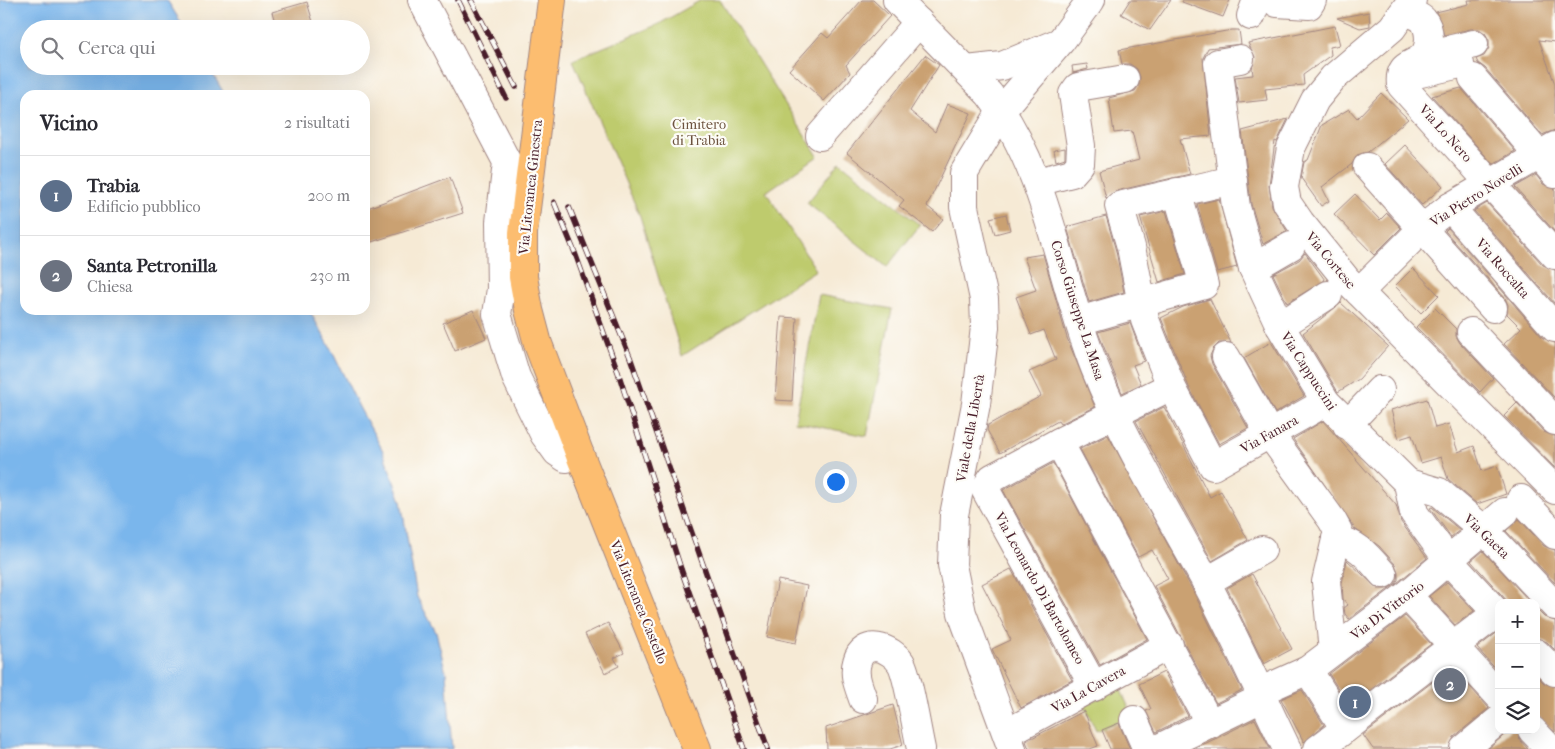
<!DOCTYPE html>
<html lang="it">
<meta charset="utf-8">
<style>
body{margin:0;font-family:"IM FELL French Canon",serif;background:#f2f2f3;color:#2b2b33}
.controls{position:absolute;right:15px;bottom:15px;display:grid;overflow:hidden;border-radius:10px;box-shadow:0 5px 20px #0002}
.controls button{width:45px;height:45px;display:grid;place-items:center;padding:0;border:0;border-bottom:1px solid #e1e1e2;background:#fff;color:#2b2b33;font:25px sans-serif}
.you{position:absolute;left:835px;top:481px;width:18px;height:18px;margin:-12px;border:4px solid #fff;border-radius:50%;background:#1a73e8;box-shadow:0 0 0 8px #1a73e833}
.badge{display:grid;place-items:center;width:32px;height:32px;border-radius:50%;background:#db2777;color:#fff;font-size:16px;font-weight:700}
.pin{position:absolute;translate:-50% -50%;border:2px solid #fff;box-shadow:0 1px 5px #0006}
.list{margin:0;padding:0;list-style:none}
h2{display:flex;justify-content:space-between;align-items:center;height:65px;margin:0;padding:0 20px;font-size:21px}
h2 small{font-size:16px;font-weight:400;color:#7c7c81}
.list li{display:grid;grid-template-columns:32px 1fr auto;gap:15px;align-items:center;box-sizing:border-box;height:80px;padding:0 20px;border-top:1px solid #e1e1e2}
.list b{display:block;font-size:19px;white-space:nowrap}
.list p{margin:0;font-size:16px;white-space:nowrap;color:#7c7c81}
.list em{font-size:16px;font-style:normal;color:#7c7c81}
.icon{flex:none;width:28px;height:28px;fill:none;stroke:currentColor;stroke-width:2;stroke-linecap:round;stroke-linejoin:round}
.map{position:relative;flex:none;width:1555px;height:749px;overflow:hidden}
.search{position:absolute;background:#fff;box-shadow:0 5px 20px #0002;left:20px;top:20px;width:350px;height:55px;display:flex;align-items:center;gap:12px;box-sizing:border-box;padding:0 18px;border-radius:28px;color:#7c7c81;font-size:19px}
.panel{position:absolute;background:#fff;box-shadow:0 5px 20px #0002;left:20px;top:90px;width:350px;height:225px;border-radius:15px}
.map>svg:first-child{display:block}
.green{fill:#becb6d;stroke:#84754c}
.water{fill:#7ab6ec;stroke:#626a8c}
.building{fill:#caa172}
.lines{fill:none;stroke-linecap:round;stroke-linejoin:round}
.minor-casing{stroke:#a08480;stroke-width:30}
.major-casing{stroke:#a08480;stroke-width:30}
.minor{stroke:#fff;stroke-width:28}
.major{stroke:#fcbd6f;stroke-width:28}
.rail-casing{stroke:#4a1f2b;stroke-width:5.5}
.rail{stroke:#fdfcf7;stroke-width:4;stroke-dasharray:11;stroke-linecap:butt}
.labels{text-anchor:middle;stroke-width:4.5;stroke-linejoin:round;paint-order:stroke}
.park-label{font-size:14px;fill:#6d533f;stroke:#fdfcf7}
.street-label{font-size:14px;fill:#4a1f2b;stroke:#fdfcf7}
</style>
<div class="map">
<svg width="1555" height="749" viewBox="0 0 1555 749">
<rect width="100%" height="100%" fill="#fdfcf7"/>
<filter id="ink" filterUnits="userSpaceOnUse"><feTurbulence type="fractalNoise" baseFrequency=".02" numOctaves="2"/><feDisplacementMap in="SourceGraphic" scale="10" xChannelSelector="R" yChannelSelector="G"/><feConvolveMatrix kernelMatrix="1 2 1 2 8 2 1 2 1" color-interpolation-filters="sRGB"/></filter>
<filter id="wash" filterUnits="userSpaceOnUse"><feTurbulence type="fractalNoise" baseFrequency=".0096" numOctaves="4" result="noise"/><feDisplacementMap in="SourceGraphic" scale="20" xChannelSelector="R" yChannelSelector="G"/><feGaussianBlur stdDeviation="1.12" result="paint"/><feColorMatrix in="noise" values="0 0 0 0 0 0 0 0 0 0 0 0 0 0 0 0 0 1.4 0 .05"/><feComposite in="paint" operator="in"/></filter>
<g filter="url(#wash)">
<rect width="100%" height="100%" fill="#f6ead5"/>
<g class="green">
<path d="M701 0H720L818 156 766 192 816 270 682 356 640 216 573 60 659 24Z"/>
<path d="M840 162 920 225 887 267 807 203Z"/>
<path d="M819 295 892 309 867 436 795 422Z"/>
<path d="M1120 688 1132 715 1096 731 1084 705Z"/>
</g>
<path class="water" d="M0 0H167L185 29H29V66H208L225 95H25V310H309L329 345 359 407 382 449 401 501 417 597 436 632 446 673 452 749H0Z"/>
<g id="blocks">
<g class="building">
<path d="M862 0H873L890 16 846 65 850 73 824 101 789 70 822 33 828 38Z"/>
<path d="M1130 0H1171L1150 30 1121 14Z"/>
<path d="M1183 0H1230L1223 17 1182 2Z"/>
<path d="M1468 0H1555V42L1539 40 1555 84V130L1542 135 1485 68 1478 63 1476 59 1484 56 1489 48V40L1485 33 1479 29H1471L1444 35 1436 12 1469 4Z"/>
<path d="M307 2 315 29H277L272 12Z"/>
<path d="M1369 12 1370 26 1360 28 1337 18Z"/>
<path d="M1335 26 1340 45 1330 47 1331 55 1303 75 1304 85 1265 89 1267 100 1239 103 1235 77 1253 75 1252 68 1255 57 1248 43Z"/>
<path d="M1232 30H1239L1241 44 1208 48 1203 58 1211 136 1180 139 1190 174 1116 191 1106 198 1099 171 1139 160 1132 131 1114 133 1109 98 1135 91 1139 85 1140 77 1137 69 1130 64H1122L1119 50Z"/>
<path d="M925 55 939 65 910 111 935 132 947 104 971 113 927 206 943 219 932 232 899 206 904 200 847 153Z"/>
<path d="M1087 64 1088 69 1073 73 1072 66Z"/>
<path d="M1461 88 1515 151 1493 164 1432 96Z"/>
<path d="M1381 93 1408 119 1368 152 1357 155 1352 164 1322 187 1329 201 1321 206 1301 178 1304 162 1308 160 1322 125 1349 109 1357 118Z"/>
<path d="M1288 119 1277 142 1275 141 1269 185 1272 206 1287 231 1263 244 1251 204 1242 131Z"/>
<path d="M1405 145 1443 186 1422 205 1385 164Z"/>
<path d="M1065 148V158L1056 161 1054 150Z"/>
<path d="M1536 175 1543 184 1555 189V232L1515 187Z"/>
<path d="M450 177 463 213 365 244V209Z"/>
<path d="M1355 194 1380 220 1387 213 1401 228 1374 255 1334 214Z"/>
<path d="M1219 199 1237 267 1217 272 1197 204Z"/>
<path d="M1487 203 1543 265 1555 270V304L1474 211Z"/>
<path d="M1166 211 1185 274 1159 282 1140 217Z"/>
<path d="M1006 214 1010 230 995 234 990 218Z"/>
<path d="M1106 216 1116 251 1124 292 1089 302 1067 227Z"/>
<path d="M1448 228 1543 338 1555 343V398L1504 344 1521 328 1507 314 1508 305 1505 298 1445 231Z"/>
<path d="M1305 253 1325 280 1287 303 1273 274 1299 260Z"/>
<path d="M1043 254 1067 338 1095 407 1060 424 1058 421 1000 453 987 430 988 425 1041 396 1029 372 1056 360 1044 330 1031 335 1016 297 1036 290 1024 257Z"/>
<path d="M1413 268 1439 295 1421 313 1395 286Z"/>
<path d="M1210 299 1231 343H1219L1213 349 1210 356 1212 364 1248 428 1219 444 1189 387 1161 318 1183 307Z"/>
<path d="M1341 303 1388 346 1359 379 1338 392 1303 333Z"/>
<path d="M1435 308 1456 329V336L1460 343 1493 378 1480 392 1416 327Z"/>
<path d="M473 310 486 338 455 351 443 323Z"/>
<path d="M781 317 797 318 792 401 775 400Z"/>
<path d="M1130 323 1144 361 1133 365 1141 384 1122 393 1098 332Z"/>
<path d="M1271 342 1304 396 1275 413 1244 358Z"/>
<path d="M1427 399 1435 428 1449 424 1458 452 1474 446 1482 471 1497 466 1506 494 1477 504 1448 479 1441 457 1421 463 1412 435 1399 439 1391 410Z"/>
<path d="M1517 403 1544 432 1555 436V468L1504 416Z"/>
<path d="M1164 407 1210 497 1221 491 1248 540 1212 561 1136 421Z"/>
<path d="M1323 421 1396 505 1401 522 1427 558 1397 583 1349 619 1345 614 1344 608 1348 605 1343 599 1342 583 1347 560 1378 589H1386L1394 585 1398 580V572L1395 564 1379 546 1355 529 1293 439Z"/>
<path d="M1108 435 1192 589 1242 690 1216 703 1154 586 1168 579 1152 550 1138 557 1080 449Z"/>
<path d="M1053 463 1147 639 1100 665 1003 490Z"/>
<path d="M1432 507 1460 530 1451 537 1430 508Z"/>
<path d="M1519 519 1544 546 1555 550V583L1506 531Z"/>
<path d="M1483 551 1531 603H1509L1471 561Z"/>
<path d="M1011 569 1072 680 1021 708 992 649 1011 640 982 584Z"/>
<path d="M1252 574 1292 649 1264 664 1227 588Z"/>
<path d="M778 580 807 586 796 643 767 637Z"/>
<path d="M1447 582 1474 611 1455 625 1429 596Z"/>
<path d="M1536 609 1544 617 1555 621V650L1547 642 1536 638Z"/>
<path d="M1405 616 1431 644 1349 706 1329 674Z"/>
<path d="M608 623 624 653 614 658 619 666 605 673 585 634Z"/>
<path d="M1499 631V673L1477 648Z"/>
<path d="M1452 667 1489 708 1454 737 1449 749H1373L1363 735Z"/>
<path d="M1164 672 1188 716 1156 732 1146 711 1151 709 1139 684Z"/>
<path d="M1536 675 1544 683 1555 687V732L1536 715Z"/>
<path d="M1302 690 1324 725 1304 742 1281 699Z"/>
<path d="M893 705 903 745 890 749H827L826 728Z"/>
<path d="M1084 711 1098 746 1090 749H1029L1026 741Z"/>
<path d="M1255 719 1270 749H1193L1217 738Z"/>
<path d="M1119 723 1120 726 1130 749H1110L1102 730Z"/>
<path d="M1510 730H1517L1520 740 1528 749H1488Z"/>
</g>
</g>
</g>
<g filter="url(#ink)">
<use href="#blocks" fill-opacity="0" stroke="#a08480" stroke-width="1"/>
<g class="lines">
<g class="minor-casing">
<g id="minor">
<path d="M422 0 507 162 500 222 501 289 497 314 516 377 544 434 557 452 566 458 580 455"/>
<path d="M897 0 989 94C1050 174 1058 276 1095 368 1124 442 1168 512 1206 582 1235 637 1260 693 1287 749"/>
<path d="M1412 0 1392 28 1333 78 1315 100 1291 148 1284 187 1287 203 1300 222 1346 279 1555 490"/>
<path d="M1277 3 1309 5 1312 0"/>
<path d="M1406 11C1411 14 1420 16 1423 20 1430 28 1431 45 1425 54 1416 67 1398 61 1401 85L1555 255"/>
<path d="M1251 16 1257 0"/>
<path d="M1429 49 1439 52 1474 44"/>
<path d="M1240 59 1218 63 1236 207 1253 268 1280 326 1326 402 1408 483 1414 513 1449 561 1499 615"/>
<path d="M967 70 1002 66 1055 44"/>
<path d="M1403 77 1460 64"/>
<path d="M1473 78 1555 174"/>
<path d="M820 136 919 22"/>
<path d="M1367 167 1493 308"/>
<path d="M1233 180 1119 206 1131 247 1145 320 1171 386 1213 466 1326 402"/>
<path d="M1037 182 1072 173 1080 164 1081 146 1073 94 1078 87 1125 79"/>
<path d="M1450 207 1555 328"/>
<path d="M1253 268 1291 246"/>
<path d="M1359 292 1423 228 1450 207 1555 146"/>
<path d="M1079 321 1204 285 1177 192"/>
<path d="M1280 326 1328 295"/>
<path d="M1471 332 1555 421"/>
<path d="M1226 357 1269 433 1332 520 1338 531 1326 582 1333 651"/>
<path d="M1347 425 1380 390"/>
<path d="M1059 442 1210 724"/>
<path d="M1408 483 1439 492 1484 530 1555 606"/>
<path d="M1521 499 1555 535"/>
<path d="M1336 539C1358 543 1369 558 1383 574"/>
<path d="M1206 582 1262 550"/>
<path d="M1407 595 1499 696"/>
<path d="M1536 653 1555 672"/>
<path d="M1308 670 1345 729 1497 613"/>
<path d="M1094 687 985 489 992 478 1059 442 1171 386"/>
<path d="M1259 692 1308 670 1407 595 1505 512"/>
<path d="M863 699C859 687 853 675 857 662 863 638 891 647 901 663 908 675 917 731 921 749"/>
<path d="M1134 720 1147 749"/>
<path d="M1532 730 1550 749"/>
<path d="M1007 733 1169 645"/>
<path d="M1012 749 962 613 952 565 954 515 976 404 985 327 984 299 964 207V173L1002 110 1061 41 1091 0"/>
<path d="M1157 749 1262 698"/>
<path d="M1318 749 1345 729"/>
<path d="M1464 749 1499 720"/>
</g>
</g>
<g class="major-casing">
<path id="major" d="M552 0 523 233V277L529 310 538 344 580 455 697 749"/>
</g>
<use href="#minor" class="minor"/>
<use href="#major" class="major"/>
<g class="rail-casing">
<g id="rail">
<path d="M458 0 506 98"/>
<path d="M471 0 516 87"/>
<path d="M554 202 575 253 618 372 681 569 744 749"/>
<path d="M569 207 630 357 768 749"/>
</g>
</g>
<use href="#rail" class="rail"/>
</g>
</g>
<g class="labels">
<g class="park-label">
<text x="699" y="129">Cimitero<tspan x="699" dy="16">di Trabia</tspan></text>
</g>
<g class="street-label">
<text transform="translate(1446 133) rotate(48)" y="5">Via Lo Nero</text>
<text transform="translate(530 187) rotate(-84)" y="5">Via Litoranea Ginestra</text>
<text transform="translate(1476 195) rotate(-32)" y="5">Via Pietro Novelli</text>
<text transform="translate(1331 260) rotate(50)" y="5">Via Cortese</text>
<text transform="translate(1503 268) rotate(49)" y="5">Via Roccalta</text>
<text transform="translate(1078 310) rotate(72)" y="5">Corso Giuseppe La Masa</text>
<text transform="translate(1309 371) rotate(57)" y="5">Via Cappuccini</text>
<text transform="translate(970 428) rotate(-80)" y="5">Viale della Libertà</text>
<text transform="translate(1269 434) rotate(-29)" y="5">Via Fanara</text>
<text transform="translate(1487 536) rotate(44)" y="5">Via Gaeta</text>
<text transform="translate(1040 588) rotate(61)" y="5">Via Leonardo Di Bartolomeo</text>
<text transform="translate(639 602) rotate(68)" y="5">Via Litoranea Castello</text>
<text transform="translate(1387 610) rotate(-37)" y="5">Via Di Vittorio</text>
<text transform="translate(1088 689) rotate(-29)" y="5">Via La Cavera</text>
</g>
</g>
</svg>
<div class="controls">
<button>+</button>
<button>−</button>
<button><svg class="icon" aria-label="layers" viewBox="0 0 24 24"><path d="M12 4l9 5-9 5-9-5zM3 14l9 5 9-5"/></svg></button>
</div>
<div class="you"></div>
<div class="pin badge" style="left:1355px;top:702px;background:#5c6f8a">1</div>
<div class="pin badge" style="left:1450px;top:684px;background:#6b7280">2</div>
<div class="search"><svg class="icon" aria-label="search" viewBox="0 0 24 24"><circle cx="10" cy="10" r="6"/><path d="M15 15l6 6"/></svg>Cerca qui</div>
<section class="panel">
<h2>Vicino<small>2 risultati</small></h2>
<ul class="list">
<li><span class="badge" style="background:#5c6f8a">1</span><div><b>Trabia</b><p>Edificio pubblico</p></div><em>200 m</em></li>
<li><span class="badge" style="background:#6b7280">2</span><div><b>Santa Petronilla</b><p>Chiesa</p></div><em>230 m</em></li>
</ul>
</section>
</div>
